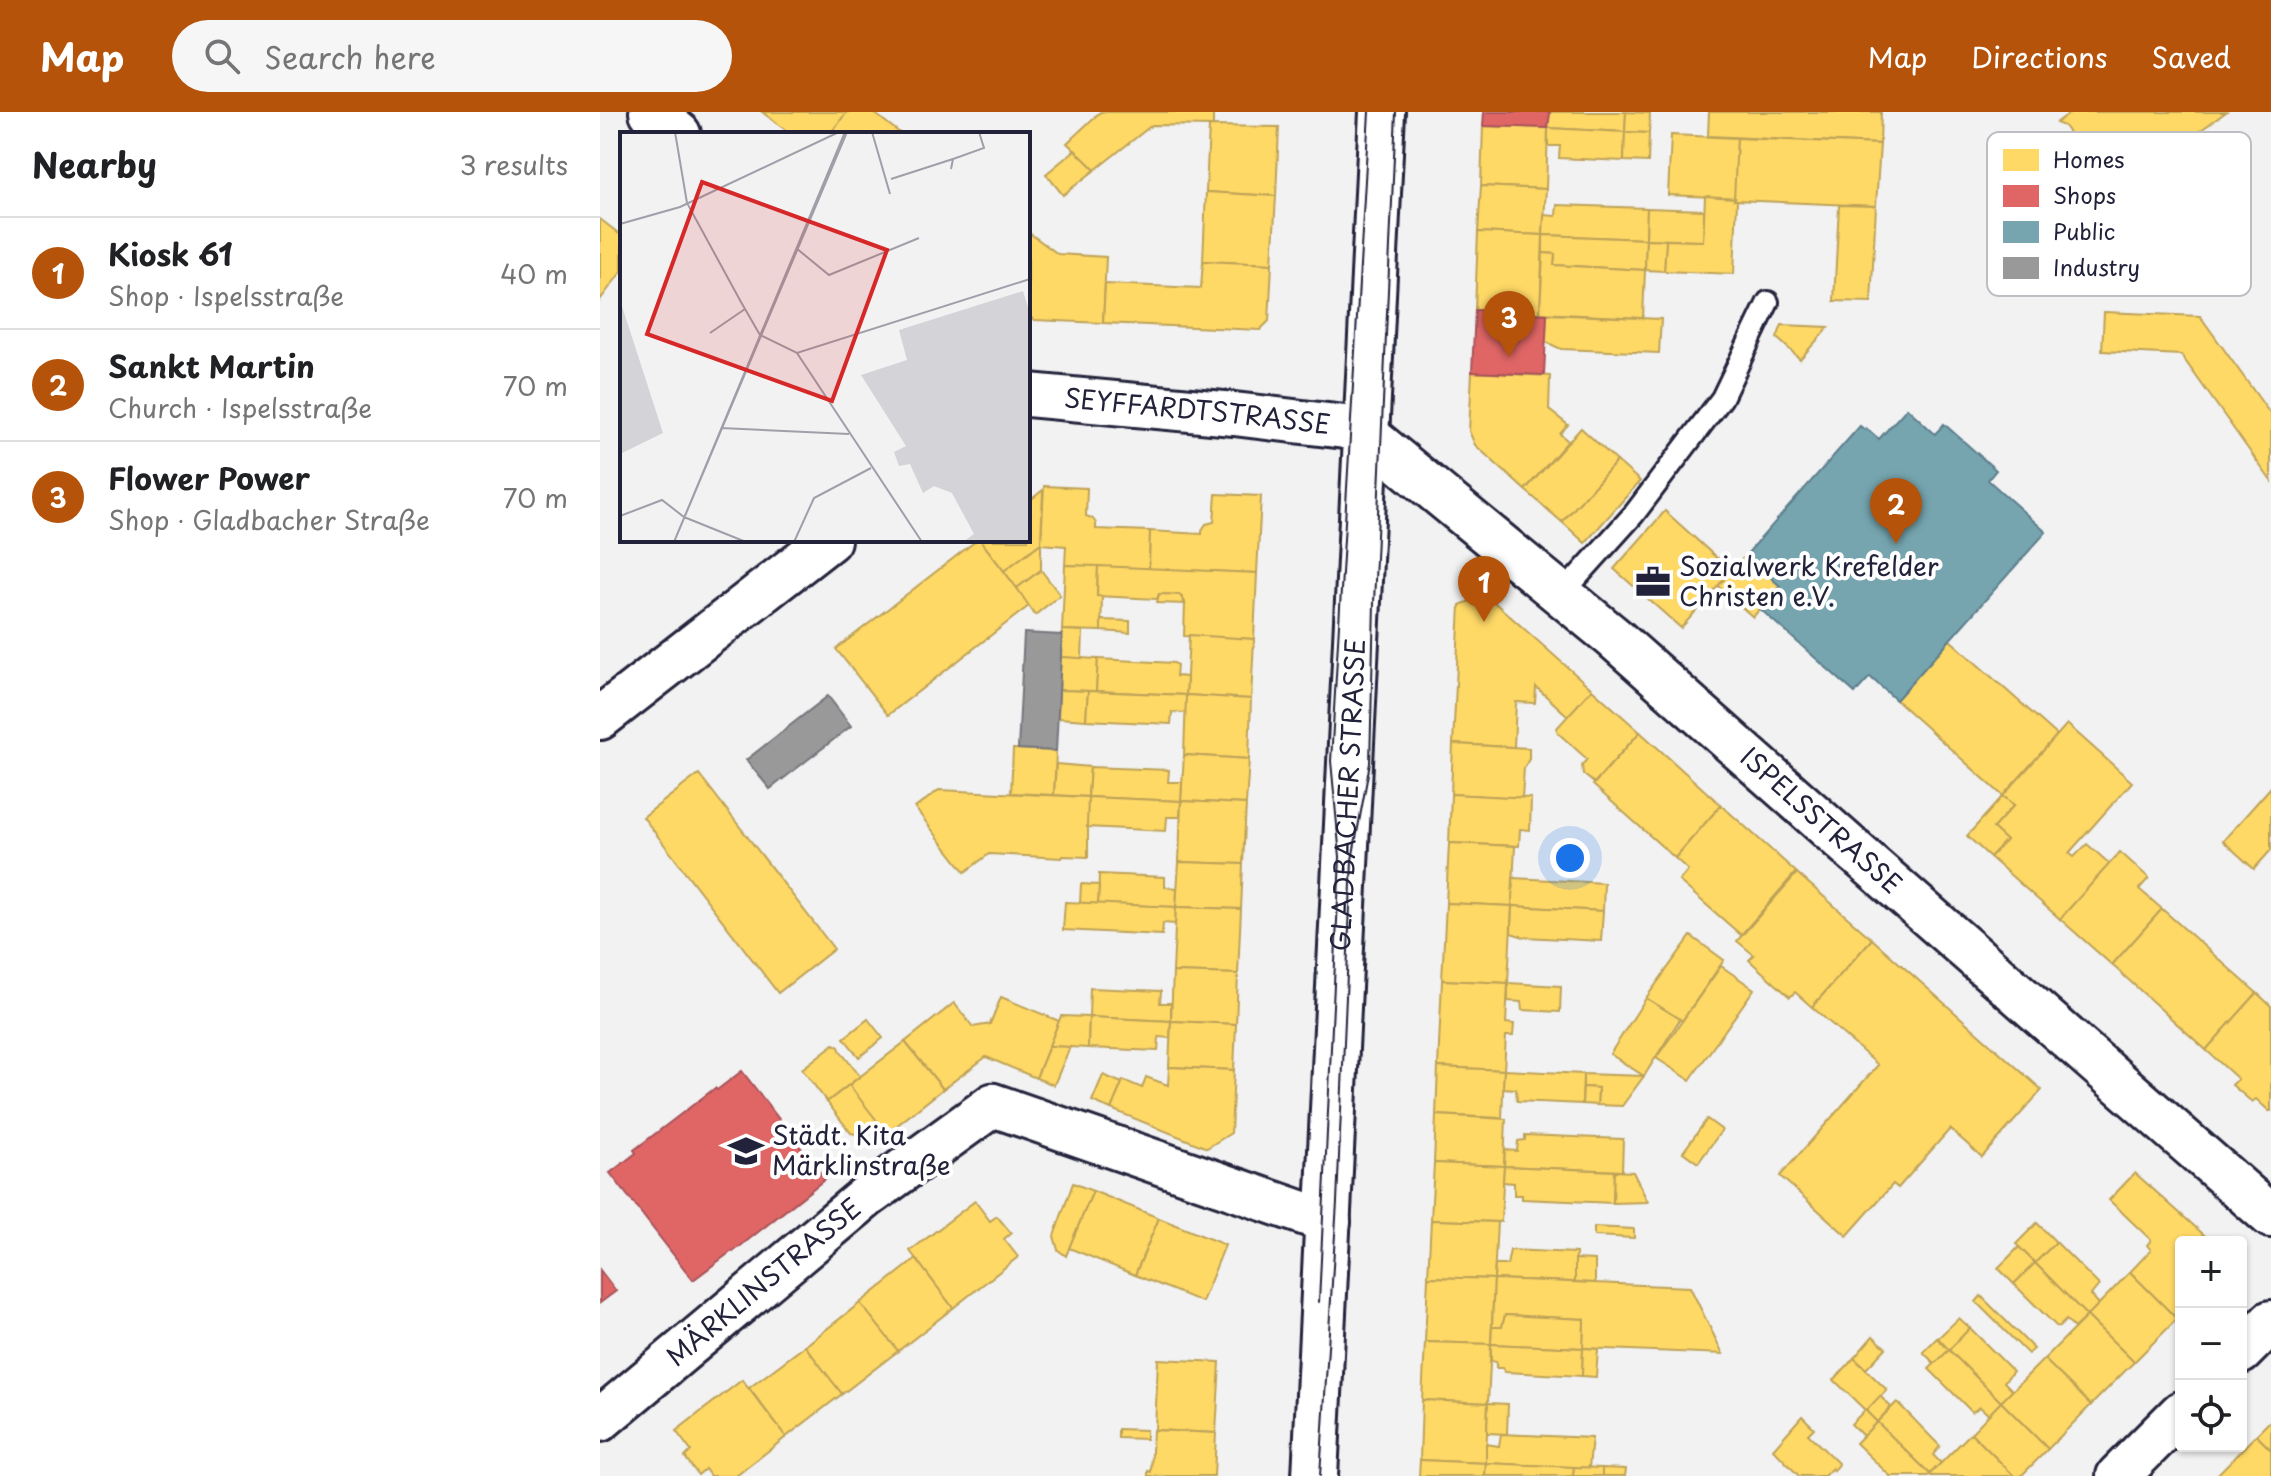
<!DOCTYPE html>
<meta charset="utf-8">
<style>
body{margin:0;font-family:"Playpen Sans",sans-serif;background:#f6f6f6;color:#202124}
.controls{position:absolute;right:24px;bottom:24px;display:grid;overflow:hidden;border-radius:8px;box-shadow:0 2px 6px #0004}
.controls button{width:72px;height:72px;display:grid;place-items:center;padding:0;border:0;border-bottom:2px solid #e0e0e0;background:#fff;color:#202124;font:40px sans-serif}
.you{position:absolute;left:970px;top:746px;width:28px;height:28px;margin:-20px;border:6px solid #fff;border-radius:50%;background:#1a73e8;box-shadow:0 0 0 12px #1a73e833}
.badge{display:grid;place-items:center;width:52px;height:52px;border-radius:50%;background:#b45309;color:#fff;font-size:26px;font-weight:700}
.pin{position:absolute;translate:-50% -66px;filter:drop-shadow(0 2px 4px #0008)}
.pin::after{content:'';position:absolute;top:42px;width:28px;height:24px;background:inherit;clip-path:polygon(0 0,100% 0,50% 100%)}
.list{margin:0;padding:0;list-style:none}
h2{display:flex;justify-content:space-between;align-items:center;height:104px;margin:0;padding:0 32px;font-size:34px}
h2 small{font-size:26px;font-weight:400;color:#757577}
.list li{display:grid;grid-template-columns:52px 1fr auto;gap:24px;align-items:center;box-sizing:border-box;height:112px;padding:0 32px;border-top:2px solid #e0e0e0}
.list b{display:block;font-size:30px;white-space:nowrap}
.list p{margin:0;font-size:26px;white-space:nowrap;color:#757577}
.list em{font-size:26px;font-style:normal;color:#757577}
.icon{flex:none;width:44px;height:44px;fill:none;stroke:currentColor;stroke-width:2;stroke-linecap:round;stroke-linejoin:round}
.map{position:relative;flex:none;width:1671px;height:1364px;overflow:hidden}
header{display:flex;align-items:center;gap:48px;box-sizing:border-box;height:112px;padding:0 40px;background:#b45309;color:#fff}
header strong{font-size:38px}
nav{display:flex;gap:44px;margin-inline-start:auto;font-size:28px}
.search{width:560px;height:72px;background:#f6f6f6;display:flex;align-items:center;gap:20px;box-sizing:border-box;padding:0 28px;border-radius:44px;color:#757577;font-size:30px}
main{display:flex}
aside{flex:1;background:#fff}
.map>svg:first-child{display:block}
.homes{fill:#ffd966;stroke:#bda259;stroke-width:2}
.shops{fill:#e06666;stroke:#a75259;stroke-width:2}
.public{fill:#76a5af;stroke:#5d7e8c;stroke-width:2}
.industry{fill:#999;stroke:#75757d;stroke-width:2}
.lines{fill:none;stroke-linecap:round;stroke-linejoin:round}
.service-casing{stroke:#22223b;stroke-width:26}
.minor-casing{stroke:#22223b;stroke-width:48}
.primary-casing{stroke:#22223b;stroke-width:50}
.service{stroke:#fff;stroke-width:20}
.minor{stroke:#fff;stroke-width:42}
.primary{stroke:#fff;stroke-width:44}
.tram{stroke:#22223b;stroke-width:2}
.labels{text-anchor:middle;stroke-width:8;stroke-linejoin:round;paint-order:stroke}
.street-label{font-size:26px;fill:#22223b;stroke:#fff}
.poi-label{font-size:26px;fill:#22223b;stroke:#fff;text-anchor:start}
.inset-road{fill:none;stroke:#9f9fa9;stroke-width:2}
.view{fill:#d62828;fill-opacity:0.15;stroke:#d62828;stroke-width:4}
.inset-edge{fill:none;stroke:#22223b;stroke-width:4}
.key{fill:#fff;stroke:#bdbdc4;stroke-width:2}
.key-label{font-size:22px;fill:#22223b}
</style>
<header>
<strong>Map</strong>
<div class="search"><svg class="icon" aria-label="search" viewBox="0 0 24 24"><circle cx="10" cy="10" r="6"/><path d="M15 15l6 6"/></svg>Search here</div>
<nav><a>Map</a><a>Directions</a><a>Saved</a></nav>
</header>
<main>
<aside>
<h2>Nearby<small>3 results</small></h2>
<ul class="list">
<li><span class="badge">1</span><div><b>Kiosk 61</b><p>Shop · Ispelsstraße</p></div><em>40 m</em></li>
<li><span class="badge">2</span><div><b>Sankt Martin</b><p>Church · Ispelsstraße</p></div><em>70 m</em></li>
<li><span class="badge">3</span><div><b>Flower Power</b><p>Shop · Gladbacher Straße</p></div><em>70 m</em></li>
</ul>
</aside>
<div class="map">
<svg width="1671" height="1364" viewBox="0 0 1671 1364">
<rect width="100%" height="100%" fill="#f2f2f3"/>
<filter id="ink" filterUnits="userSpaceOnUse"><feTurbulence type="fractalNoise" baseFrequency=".0125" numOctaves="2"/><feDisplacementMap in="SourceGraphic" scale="16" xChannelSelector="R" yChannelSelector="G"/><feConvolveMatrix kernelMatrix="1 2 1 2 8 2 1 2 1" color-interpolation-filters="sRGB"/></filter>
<g filter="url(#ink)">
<g class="homes">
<path d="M162 0H247L230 22H191Z"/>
<path d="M247 0H273L301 22H230Z"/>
<path d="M500 0H613V14L552 13 495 58 467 31Z"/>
<path d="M950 0H1026L1025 20 948 16Z"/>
<path d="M1026 0 1050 1 1049 21 1025 20Z"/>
<path d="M1109 0H1281L1280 32 1108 24Z"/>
<path d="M1471 0H1626L1513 82 1464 14 1456 11Z"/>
<path d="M609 14 679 15 676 84 606 80Z"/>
<path d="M883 14 948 16 946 77 881 74Z"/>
<path d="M948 16 1025 20 1024 49 959 46 960 34H948Z"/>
<path d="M1025 20 1049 21 1048 50 1024 49Z"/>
<path d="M1071 23 1137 26 1135 86 1068 83Z"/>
<path d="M1137 26 1280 32 1276 94 1134 88Z"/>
<path d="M475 38 495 58 463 83 446 62Z"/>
<path d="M881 74 946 77 943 123 878 120Z"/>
<path d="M606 80 676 84 672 152 603 149Z"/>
<path d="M1105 84 1135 86 1134 88H1137L1134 162 1064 159 1066 128 1103 129Z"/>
<path d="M957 93 1047 96 1046 127 943 123 944 103 956 104Z"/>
<path d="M1239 93 1276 94 1271 190 1234 189Z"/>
<path d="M1047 96 1104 98 1103 129 1046 127Z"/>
<path d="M0 107 22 124V159L0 188Z"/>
<path d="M428 120 458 142 506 145 503 211 434 208 428 203Z"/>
<path d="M878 120 943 123 940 201 875 198Z"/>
<path d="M943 123 1046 127 1045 158 954 153 955 142 943 141Z"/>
<path d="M1046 127 1066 128 1064 159 1045 158Z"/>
<path d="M943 141 955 142 954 153 1045 158 1043 206 940 201Z"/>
<path d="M603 149 672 152 669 209 660 218 503 211 505 172 601 176Z"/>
<path d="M1504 200 1600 204 1671 303V369L1581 243 1502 239Z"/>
<path d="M947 202 1061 207 1059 241 961 237 946 230Z"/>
<path d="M1182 213 1229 215 1200 247 1177 226Z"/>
<path d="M872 260 950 264 949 298 968 313 960 322 968 329 925 378 875 333 869 319Z"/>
<path d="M981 316 1017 349 962 410 925 378Z"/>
<path d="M1017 349 1040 369 985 431 962 410Z"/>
<path d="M444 374 487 376 486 404 492 406 496 411V417L550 419 549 457 465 453 466 434 441 432Z"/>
<path d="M443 378 441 431 404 459 380 428H428V390Z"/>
<path d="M616 382 661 384 657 461 549 457 550 419 602 422V418L606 412 614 410Z"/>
<path d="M1065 399 1118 447 1120 445 1134 456 1081 516 1014 457Z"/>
<path d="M377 428H380L430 493 288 603 236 537Z"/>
<path d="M441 431V458L417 476 404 459Z"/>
<path d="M1146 443 1180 474 1153 505 1118 474Z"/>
<path d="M465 453 498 454 497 484H502L501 519 462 518Z"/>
<path d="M498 454 657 461 654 527 584 524 585 490 580 483 559 482 557 487 497 484Z"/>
<path d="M441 458 460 483 435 503 417 476Z"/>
<path d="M559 482 580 483 585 492 557 491Z"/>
<path d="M886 483 992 577 968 604 936 575 935 591 916 590 914 635 853 632 860 493Z"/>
<path d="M501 508 530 509V521L501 519Z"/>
<path d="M462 518 483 519 482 547 461 545Z"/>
<path d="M589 523 654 527 651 587 586 583Z"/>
<path d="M1350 528 1457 623 1403 684 1296 588Z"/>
<path d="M461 545 498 547 496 579 459 578Z"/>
<path d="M498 547 574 551 577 553 576 564 587 565 586 583 496 579Z"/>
<path d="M992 577 1040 620 994 671 983 662 982 653 987 647 958 621 957 616Z"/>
<path d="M459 578 488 579 486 608 458 606Z"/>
<path d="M488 579 586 583V601L572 600 571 612 486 608Z"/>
<path d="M586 583 651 587 649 647 584 643Z"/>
<path d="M1467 612 1532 670 1469 741 1474 745 1487 732 1510 752 1460 807 1390 745 1406 728 1393 716 1414 693 1403 684Z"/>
<path d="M1040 620 1121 693 1075 746 993 673Z"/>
<path d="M853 632 929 636V647L924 656 922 686 851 682Z"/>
<path d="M413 637 456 639 454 683 411 681Z"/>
<path d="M584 643 649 647 646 692 581 689Z"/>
<path d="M456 652 490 655 488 685 454 683Z"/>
<path d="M490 655 569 658 568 670H582L581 689 488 685Z"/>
<path d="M99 662 234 837 178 881 43 705Z"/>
<path d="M1671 675V738L1654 757 1623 729Z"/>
<path d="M339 678 488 685V745L463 744 462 746 389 742 365 760 315 696Z"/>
<path d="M851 682 931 686 930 718 920 717 919 734 849 731Z"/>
<path d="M1403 684 1414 693 1393 716 1406 728 1390 745 1367 724Z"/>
<path d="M488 685 581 689 580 705H567L566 719 487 715Z"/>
<path d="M581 689 646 692 643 752 579 750Z"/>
<path d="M1121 693 1196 760 1141 823 1079 769 1088 758 1075 746Z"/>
<path d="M849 731 915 734 912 794 846 791Z"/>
<path d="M1520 740 1549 766 1539 777 1562 797 1512 853 1460 807Z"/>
<path d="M579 750 643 752 641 797 576 795Z"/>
<path d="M1197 761 1272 827 1212 895 1195 880 1190 885 1149 848 1154 843 1137 829Z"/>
<path d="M499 762 565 765V775L577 776 576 795 498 792Z"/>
<path d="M913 766 1004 771 1003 799 912 794Z"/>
<path d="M481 772 499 773 498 792 480 791Z"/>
<path d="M465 790 576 795 575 812 563 811 562 823 463 818Z"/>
<path d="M846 791 912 794 908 871 842 868Z"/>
<path d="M912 794 1003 799 1001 829 924 825 911 821Z"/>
<path d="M576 795 641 797 638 862 573 860Z"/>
<path d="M1562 797 1657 881 1606 938 1512 853Z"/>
<path d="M1091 824 1124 848 1082 909 1046 886Z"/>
<path d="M1272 827 1442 978 1382 1045 1350 1017 1298 1076 1293 1072 1247 1124 1180 1064 1278 953 1212 895Z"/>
<path d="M1121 854 1154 877 1090 968 1056 946Z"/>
<path d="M573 860 638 862 636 912 571 909Z"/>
<path d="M842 868 908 871 906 911 914 912 913 924H906L904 958 838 955Z"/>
<path d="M908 871 961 874 960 900 922 898 921 890 908 889Z"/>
<path d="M490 876 561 879 560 891H571V909L489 905Z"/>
<path d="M1657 881 1671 894V999H1669L1656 987 1652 990 1632 973 1638 967 1606 938Z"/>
<path d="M401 885 459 909 436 966 386 945 343 977 305 930 354 891 373 915 390 912Z"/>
<path d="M1046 886 1080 907 1044 964 1010 942Z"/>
<path d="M461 904 489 905 488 936 449 934Z"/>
<path d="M489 905 571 909 570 926 559 925 558 939 488 936Z"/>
<path d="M268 907 283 926 259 945 244 926Z"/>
<path d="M571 909 636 912 634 958 569 955Z"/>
<path d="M305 930 343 977 286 1022 249 973Z"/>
<path d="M234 932 239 935 241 940 260 964 227 990 202 957Z"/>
<path d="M449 934 470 935 454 973 436 966Z"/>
<path d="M569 955 634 958 631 1021 607 1036 511 997 523 968 542 976 546 965 568 973Z"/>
<path d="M838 955 904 958 902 1006 836 1003Z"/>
<path d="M904 958 983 962 982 992 917 989 916 977 903 976Z"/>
<path d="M983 962 1044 964 1022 994 997 993 998 976 983 975Z"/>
<path d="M503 963 522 971 511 997 492 989Z"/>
<path d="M249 973 278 1010 261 1023 251 1021 227 990Z"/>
<path d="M983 975 998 976 997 993 982 992Z"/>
<path d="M836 1003 906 1007 904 1054 834 1051Z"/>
<path d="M1107 1007 1122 1018 1098 1051 1083 1040Z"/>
<path d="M925 1023 1023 1027 1022 1059 904 1054 905 1038 917 1039 918 1029 925 1028Z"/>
<path d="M834 1051 904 1054 901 1110 831 1108Z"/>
<path d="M904 1054 1014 1059 1013 1091 922 1087V1083H914V1071L903 1070Z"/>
<path d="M1014 1059 1033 1060 1048 1090 1013 1091Z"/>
<path d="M1535 1061 1612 1130H1581V1202L1577 1207 1530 1160 1551 1138 1547 1133 1551 1128 1509 1088Z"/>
<path d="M473 1071 493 1079 466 1144 458 1138 454 1124Z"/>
<path d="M493 1079 559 1106 535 1163 469 1136Z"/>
<path d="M375 1089 390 1109 397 1104 411 1121 404 1127 418 1145 353 1196 310 1139Z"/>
<path d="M559 1106 625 1133 602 1190 535 1163Z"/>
<path d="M831 1108 897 1110 894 1167 828 1165Z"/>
<path d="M1437 1111 1456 1130 1435 1151 1416 1132Z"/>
<path d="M994 1115 1034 1117V1126L994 1124Z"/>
<path d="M1456 1130 1499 1173 1491 1183 1499 1192 1487 1204 1435 1151Z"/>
<path d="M1419 1135 1435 1151 1414 1172 1398 1156Z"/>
<path d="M910 1138 976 1141 975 1170 894 1167 895 1153H907Z"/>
<path d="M316 1147 353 1196 298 1239 260 1191Z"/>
<path d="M975 1147 995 1148V1171L975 1170Z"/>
<path d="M1435 1151 1487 1204 1474 1216 1466 1208 1459 1215 1456 1214 1414 1172Z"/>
<path d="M1530 1160 1577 1207 1534 1250 1487 1204Z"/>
<path d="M828 1165 894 1167 891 1232 825 1230Z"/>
<path d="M894 1167 1090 1175 1123 1242 983 1236 984 1207 905 1203 902 1215H892Z"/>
<path d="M1381 1184 1434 1237 1428 1242 1376 1190Z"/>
<path d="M260 1191 298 1239 242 1282 205 1234Z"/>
<path d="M905 1203 984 1207 983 1236 891 1232 892 1215H902Z"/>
<path d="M1487 1204 1534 1250 1491 1293 1444 1247Z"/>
<path d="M1359 1206 1370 1216 1349 1238 1338 1226Z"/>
<path d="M1370 1216 1413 1259 1404 1270 1413 1279 1401 1290 1349 1238Z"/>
<path d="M1273 1224 1286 1236 1266 1257 1254 1246Z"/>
<path d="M1337 1226 1349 1238 1335 1252 1323 1240Z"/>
<path d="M825 1230 891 1232 888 1291 822 1288Z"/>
<path d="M891 1232 983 1236 982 1264 905 1260 903 1256H896V1250L891 1249Z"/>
<path d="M205 1234 242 1282 186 1325 149 1276Z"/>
<path d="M983 1236 998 1237 996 1265 982 1264Z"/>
<path d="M1349 1238 1401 1290 1389 1303 1380 1295 1372 1300 1329 1257Z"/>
<path d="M1254 1246 1287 1278 1266 1299 1234 1268Z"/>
<path d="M558 1247 620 1250 616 1321 555 1318Z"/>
<path d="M1444 1247 1491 1293 1448 1337 1401 1290Z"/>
<path d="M142 1268 186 1325 136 1364H110L105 1357 98 1363 85 1345 91 1339 76 1319Z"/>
<path d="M1280 1284 1291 1295 1277 1310 1266 1299Z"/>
<path d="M822 1288 888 1291 886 1351 820 1348Z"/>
<path d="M1297 1290 1340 1334 1333 1343 1341 1351 1330 1362 1277 1310Z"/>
<path d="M1401 1290 1448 1337 1421 1364H1414L1371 1321Z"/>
<path d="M888 1291 908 1292 907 1322 887 1321Z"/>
<path d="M1265 1298 1277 1310 1263 1324 1251 1312Z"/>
<path d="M1202 1304 1214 1316 1208 1322 1239 1352 1234 1359 1232 1356 1224 1364H1199L1173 1337Z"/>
<path d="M1671 1308V1338L1656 1323Z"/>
<path d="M1277 1310 1330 1362 1328 1364H1290L1256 1331Z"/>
<path d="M518 1317 546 1318V1327L518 1326Z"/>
<path d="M553 1318 616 1321 614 1364H548V1359L551 1360Z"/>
<path d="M1371 1321 1414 1364H1331L1330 1362Z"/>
<path d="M901 1322 992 1326 989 1356 886 1351V1332L899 1334Z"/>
<path d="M1656 1323 1671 1338V1364H1616Z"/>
<path d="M820 1348 886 1351 885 1364H819Z"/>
<path d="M886 1351 974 1355 973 1364H885Z"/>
<path d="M974 1355 1002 1356V1364H973Z"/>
<path d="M1002 1356 1026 1357 1025 1364H1002Z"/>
</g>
<g class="shops">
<path d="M884 0H950L948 16 883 14Z"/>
<path d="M875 198 947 202 944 263 872 260Z"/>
<path d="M142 959 225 1067 133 1140 132 1139 93 1168 10 1061 36 1041 34 1038 115 976 117 978Z"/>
<path d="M0 1158 16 1179 0 1191Z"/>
</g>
<path class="public" d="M1307 296 1335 322 1344 312 1396 358 1388 368 1446 420 1296 588 1270 565 1255 581 1160 497 1180 474 1146 443 1260 314 1265 318 1266 316 1279 327Z"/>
<g class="industry">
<path d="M424 521 462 523 456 639 418 637Z"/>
<path d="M228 584 251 614 170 677 146 648Z"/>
</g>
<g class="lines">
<g class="service-casing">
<path id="service" d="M962 482 1034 402 1122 286 1168 190"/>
</g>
<g class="minor-casing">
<g id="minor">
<path d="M51 0 79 22"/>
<path id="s1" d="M428 283 634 302 745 315 766 322 1013 525 1251 736 1671 1104"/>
<path d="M0 606 229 428"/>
<path d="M1641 1240 1671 1210"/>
<path id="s2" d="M0 1308 266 1085 393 993 729 1110"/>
<path d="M1518 1364 1581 1301"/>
</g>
</g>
<g class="primary-casing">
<g id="primary">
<path id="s3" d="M715 1364 782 0"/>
</g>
</g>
<use href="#service" class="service"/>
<use href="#minor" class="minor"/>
<use href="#primary" class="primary"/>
<g class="tram">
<path d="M719 1190 740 745 731 649 769 0"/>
<path d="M720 1364 737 1090 752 748 770 651 774 491 796 0"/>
</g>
</g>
</g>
<defs>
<g id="office-bare" transform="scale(2.76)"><path d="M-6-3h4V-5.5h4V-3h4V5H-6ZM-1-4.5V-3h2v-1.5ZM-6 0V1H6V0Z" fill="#22223b" stroke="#fff" stroke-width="2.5" paint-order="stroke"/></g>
<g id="school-bare" transform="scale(2.76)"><path d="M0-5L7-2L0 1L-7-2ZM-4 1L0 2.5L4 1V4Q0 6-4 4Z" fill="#22223b" stroke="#fff" stroke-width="2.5" paint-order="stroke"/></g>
</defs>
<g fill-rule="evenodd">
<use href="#office-bare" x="1053" y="470"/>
<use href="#school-bare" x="146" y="1039"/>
</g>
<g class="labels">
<g class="street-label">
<text dy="9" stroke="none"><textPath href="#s1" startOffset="170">SEYFFARDTSTRASSE</textPath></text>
<text dy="9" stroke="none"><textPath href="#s3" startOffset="682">GLADBACHER STRASSE</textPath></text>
<text dy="9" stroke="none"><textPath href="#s1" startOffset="938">ISPELSSTRASSE</textPath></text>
<text dy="9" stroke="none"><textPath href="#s2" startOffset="214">MÄRKLINSTRASSE</textPath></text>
</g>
<g class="poi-label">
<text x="1079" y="464">Sozialwerk Krefelder<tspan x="1079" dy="30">Christen e.V.</tspan></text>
<text x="172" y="1033">Städt. Kita<tspan x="172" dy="30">Märklinstraße</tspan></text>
</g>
</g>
<g transform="translate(20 20)">
<rect width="410" height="410" fill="#f2f2f3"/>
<path d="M403 159 410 182V410H343L354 402 332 361 314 354 303 361 290 332 279 334 274 320 286 314 241 243 287 228 279 198ZM0 168 43 301 0 322Z" fill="#d3d3d8"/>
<path class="inset-road" d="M55 0 67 71 121 170 140 203 177 221 410 147M252 0 270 62M331 37 333 27 364 16 359 0M271 47 333 27M0 92 60 75 219 0M176 116 209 143 299 106M90 201 125 177M177 221 302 410M101 296 229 302M0 384 42 368 64 385 126 410M54 410 225 0M54 410 227 0M174 410 194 366 251 336"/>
<path class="view" d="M82 50 267 118 212 269 27 202Z"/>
<rect width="410" height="410" class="inset-edge"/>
</g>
<rect x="1387" y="20" width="264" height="164" rx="12" class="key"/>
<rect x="1403" y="37" width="36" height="22" fill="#ffd966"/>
<rect x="1403" y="73" width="36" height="22" fill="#e06666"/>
<rect x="1403" y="109" width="36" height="22" fill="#76a5af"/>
<rect x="1403" y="145" width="36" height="22" fill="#999"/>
<g class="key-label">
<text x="1453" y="56">Homes</text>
<text x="1453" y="92">Shops</text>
<text x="1453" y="128">Public</text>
<text x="1453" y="164">Industry</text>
</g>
</svg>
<div class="controls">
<button>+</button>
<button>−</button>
<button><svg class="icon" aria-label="locate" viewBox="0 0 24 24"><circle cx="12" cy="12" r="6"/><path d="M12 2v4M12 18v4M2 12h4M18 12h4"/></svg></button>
</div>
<div class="you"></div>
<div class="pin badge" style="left:884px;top:510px">1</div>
<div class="pin badge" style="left:1296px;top:432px">2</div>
<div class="pin badge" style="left:909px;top:245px">3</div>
</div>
</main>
